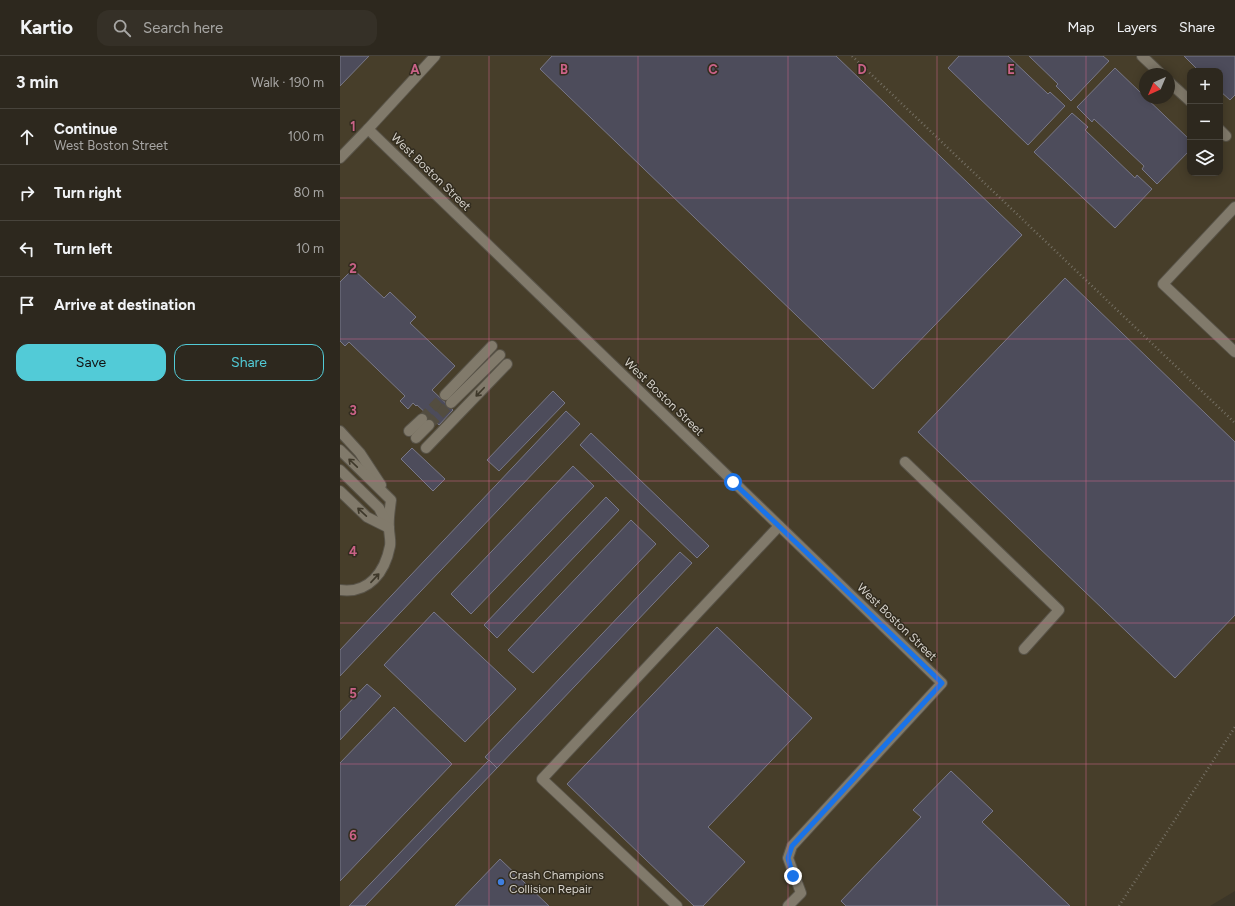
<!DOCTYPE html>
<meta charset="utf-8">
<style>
body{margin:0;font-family:Figtree,sans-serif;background:#353027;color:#f1f3f6}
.controls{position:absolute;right:12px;top:12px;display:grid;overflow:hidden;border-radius:8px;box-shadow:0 2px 10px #0003}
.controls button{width:36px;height:36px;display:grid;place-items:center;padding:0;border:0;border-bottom:1px solid #48443c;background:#2d281e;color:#f1f3f6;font:20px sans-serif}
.compass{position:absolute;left:799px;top:12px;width:36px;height:36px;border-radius:50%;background:#2d281e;box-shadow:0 2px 10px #0003;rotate:224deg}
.stop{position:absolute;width:12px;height:12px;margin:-9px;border:3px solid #1a73e8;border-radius:50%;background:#fff}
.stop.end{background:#1a73e8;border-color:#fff;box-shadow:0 1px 4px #0008}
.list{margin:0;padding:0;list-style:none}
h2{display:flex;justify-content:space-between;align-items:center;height:52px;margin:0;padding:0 16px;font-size:17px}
h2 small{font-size:13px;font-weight:400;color:#a7a6a4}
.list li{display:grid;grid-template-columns:26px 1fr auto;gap:12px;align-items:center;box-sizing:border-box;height:56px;padding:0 16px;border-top:1px solid #48443c}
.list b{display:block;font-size:15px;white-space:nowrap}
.list p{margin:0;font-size:13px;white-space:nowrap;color:#a7a6a4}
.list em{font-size:13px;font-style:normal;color:#a7a6a4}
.actions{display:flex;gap:8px;padding:12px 16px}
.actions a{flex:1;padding:9px 0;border:1px solid #52cbd7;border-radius:12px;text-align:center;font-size:14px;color:#52cbd7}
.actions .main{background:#52cbd7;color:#111}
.icon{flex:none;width:22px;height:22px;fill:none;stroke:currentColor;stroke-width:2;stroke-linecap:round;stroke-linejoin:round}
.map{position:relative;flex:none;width:895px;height:850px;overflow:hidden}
header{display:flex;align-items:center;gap:24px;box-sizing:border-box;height:56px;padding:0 20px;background:#2d281e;border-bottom:1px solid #48443c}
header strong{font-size:19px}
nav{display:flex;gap:22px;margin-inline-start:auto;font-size:14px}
.search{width:280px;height:36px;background:#353027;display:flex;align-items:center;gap:10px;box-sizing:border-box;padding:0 14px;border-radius:12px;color:#a7a6a4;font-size:15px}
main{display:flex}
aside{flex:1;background:#2d281e}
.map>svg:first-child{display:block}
.built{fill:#473e2a;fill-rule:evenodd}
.building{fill:#4d4c5b;stroke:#797888}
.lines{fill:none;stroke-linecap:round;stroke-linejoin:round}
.minor-tunnel{stroke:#534d40;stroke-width:10;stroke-dasharray:10 5;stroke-linecap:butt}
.minor-casing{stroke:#585348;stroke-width:12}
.path{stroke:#757064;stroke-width:2.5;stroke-dasharray:1 3;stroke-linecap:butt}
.minor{stroke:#817a6b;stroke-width:10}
.oneway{stroke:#3e382a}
.route{stroke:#1a73e8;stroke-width:5}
.grid{fill:none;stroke:#ca6287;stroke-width:1;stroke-opacity:0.55}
.shop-dot{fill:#3f7fe0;stroke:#322c1f;stroke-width:1.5}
.labels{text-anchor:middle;stroke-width:3;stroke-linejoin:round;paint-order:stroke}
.street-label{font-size:12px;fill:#d5d1c9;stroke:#322c1f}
.poi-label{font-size:12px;fill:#d5d1c9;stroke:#322c1f;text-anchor:start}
.grid-label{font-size:13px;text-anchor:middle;font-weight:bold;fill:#ca6287;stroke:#322c1f;stroke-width:3;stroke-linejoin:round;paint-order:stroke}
</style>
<header>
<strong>Kartio</strong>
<div class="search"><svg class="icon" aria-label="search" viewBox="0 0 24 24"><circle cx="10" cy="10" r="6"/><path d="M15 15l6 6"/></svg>Search here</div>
<nav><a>Map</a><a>Layers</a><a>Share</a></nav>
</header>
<main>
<aside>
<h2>3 min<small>Walk · 190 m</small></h2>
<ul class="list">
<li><svg class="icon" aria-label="ahead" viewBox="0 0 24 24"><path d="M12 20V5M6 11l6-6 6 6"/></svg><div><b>Continue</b><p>West Boston Street</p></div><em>100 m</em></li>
<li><svg class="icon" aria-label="right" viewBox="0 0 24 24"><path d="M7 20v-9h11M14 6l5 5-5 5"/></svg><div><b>Turn right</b></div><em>80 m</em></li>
<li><svg class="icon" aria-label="left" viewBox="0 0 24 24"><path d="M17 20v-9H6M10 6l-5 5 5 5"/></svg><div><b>Turn left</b></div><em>10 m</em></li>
<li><svg class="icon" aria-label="arrive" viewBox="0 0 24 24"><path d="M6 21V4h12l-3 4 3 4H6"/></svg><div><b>Arrive at destination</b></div></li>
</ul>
<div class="actions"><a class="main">Save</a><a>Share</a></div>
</aside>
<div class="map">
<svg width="895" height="850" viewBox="0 0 895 850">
<rect width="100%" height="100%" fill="#3c3628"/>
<path class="built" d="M0 0H895V835L870 850H0ZM850 15H880V117H850ZM805 18H829V42H805Z"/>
<g class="building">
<path d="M0 0H29L0 30Z"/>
<path d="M212 0H496L682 179 533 333 200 13Z"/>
<path d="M619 0H668L708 38 710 36 725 50 688 89 608 12Z"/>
<path d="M689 0H763L769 5 731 45 716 30 718 28Z"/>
<path d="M844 0H895V39L890 44 880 35V15H859Z"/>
<path d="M775 12 850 84V94L817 128 802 113 804 110 754 63 752 66 737 51Z"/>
<path d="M732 57 748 71 745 74 795 122 797 119 812 133 775 172 694 96Z"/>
<path d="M13 213 44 242 50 236 76 261 70 267 115 310 92 334 113 354 99 369 77 349 76 350 73 347 68 353 60 345 65 340 9 286 5 290 0 285V226Z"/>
<path d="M725 222 895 386V559L835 622 578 376Z"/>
<path d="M213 335 225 347 159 415 147 404Z"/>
<path d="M226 355 240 368 0 620V594Z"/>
<path d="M251 377 369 490 357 502 240 389Z"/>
<path d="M72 392 105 423 93 435 61 403Z"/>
<path d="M233 410 254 430 131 558 111 538Z"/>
<path d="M266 441 279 454 157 582 144 569Z"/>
<path d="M291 464 316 488 193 617 168 594Z"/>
<path d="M340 496 352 507 157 712 145 701Z"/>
<path d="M94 556 176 633 125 686 44 609Z"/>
<path d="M377 571 472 662 368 771 405 806 363 850H354L227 728Z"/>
<path d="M27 628 41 640 0 684V656Z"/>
<path d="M54 651 112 708 0 825V707Z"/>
<path d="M149 704 157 712 25 850H9Z"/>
<path d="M611 715 653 755 642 766 730 850H506L501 845 581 761 573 754Z"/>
<path d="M160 803 209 850H115Z"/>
</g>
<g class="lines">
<g class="minor-tunnel">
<path d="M82 363 105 339"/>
<path d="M89 369 111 347"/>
</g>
<g class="minor-casing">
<g id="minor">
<path d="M802 0 821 18"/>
<path d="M829 26 850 45"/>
<path d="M28 73 602 627 452 790 448 802 461 837 448 850"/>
<path d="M880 74 886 80"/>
<path d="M0 102 28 73 95 0"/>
<path d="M895 151 823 228 895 296"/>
<path d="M105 339 152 290"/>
<path d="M111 347 160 299"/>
<path d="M0 375 20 397 41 429"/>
<path d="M69 375 82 363"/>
<path d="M76 382 89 369"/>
<path d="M86 392 167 308"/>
<path d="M0 394 51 444C50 453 48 463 49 472 49 478 51 484 50 490 45 516 29 538 0 534"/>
<path d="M565 406 719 554 684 593"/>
<path d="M0 414 39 452 48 470"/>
<path d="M0 435 27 461 49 472"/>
<path d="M337 850 202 723 439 470"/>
</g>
</g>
<g class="path">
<path d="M512 0 895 367"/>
<path d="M779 850 895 671"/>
</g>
<use href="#minor" class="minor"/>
</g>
<defs><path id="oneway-shaft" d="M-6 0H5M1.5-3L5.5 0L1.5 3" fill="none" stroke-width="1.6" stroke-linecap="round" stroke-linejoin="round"/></defs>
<g class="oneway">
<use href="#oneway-shaft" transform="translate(140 336) rotate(134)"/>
<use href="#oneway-shaft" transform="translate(13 407) rotate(-136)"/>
<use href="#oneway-shaft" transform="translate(22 456) rotate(-137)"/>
<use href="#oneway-shaft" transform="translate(35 522) rotate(-47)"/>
</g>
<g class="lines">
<path class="route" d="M393 426 602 627 452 790 448 802 453 820"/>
</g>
<path class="grid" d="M149 0V850M298 0V850M448 0V850M597 0V850M746 0V850M0 142H895M0 283H895M0 425H895M0 567H895M0 708H895"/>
<circle class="shop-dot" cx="161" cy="826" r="4"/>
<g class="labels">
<g class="street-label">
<text transform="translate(91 116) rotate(44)" y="4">West Boston Street</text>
<text transform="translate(324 341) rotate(44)" y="4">West Boston Street</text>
<text transform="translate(557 566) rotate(44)" y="4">West Boston Street</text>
</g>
<g class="poi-label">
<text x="169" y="823">Crash Champions<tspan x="169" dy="14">Collision Repair</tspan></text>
</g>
</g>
<g class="grid-label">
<text x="75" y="18">A</text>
<text x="224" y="18">B</text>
<text x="373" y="18">C</text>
<text x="522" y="18">D</text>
<text x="671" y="18">E</text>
<text x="13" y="75">1</text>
<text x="13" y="217">2</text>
<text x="13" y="359">3</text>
<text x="13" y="500">4</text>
<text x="13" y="642">5</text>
<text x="13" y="784">6</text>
</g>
</svg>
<div class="controls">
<button>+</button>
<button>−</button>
<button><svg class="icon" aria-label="layers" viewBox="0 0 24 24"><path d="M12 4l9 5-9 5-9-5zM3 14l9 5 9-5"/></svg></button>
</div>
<svg class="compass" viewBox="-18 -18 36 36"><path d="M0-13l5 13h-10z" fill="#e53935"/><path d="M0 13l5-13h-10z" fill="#a7a6a4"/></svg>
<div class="stop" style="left:393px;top:426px"></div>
<div class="stop end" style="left:453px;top:820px"></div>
</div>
</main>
